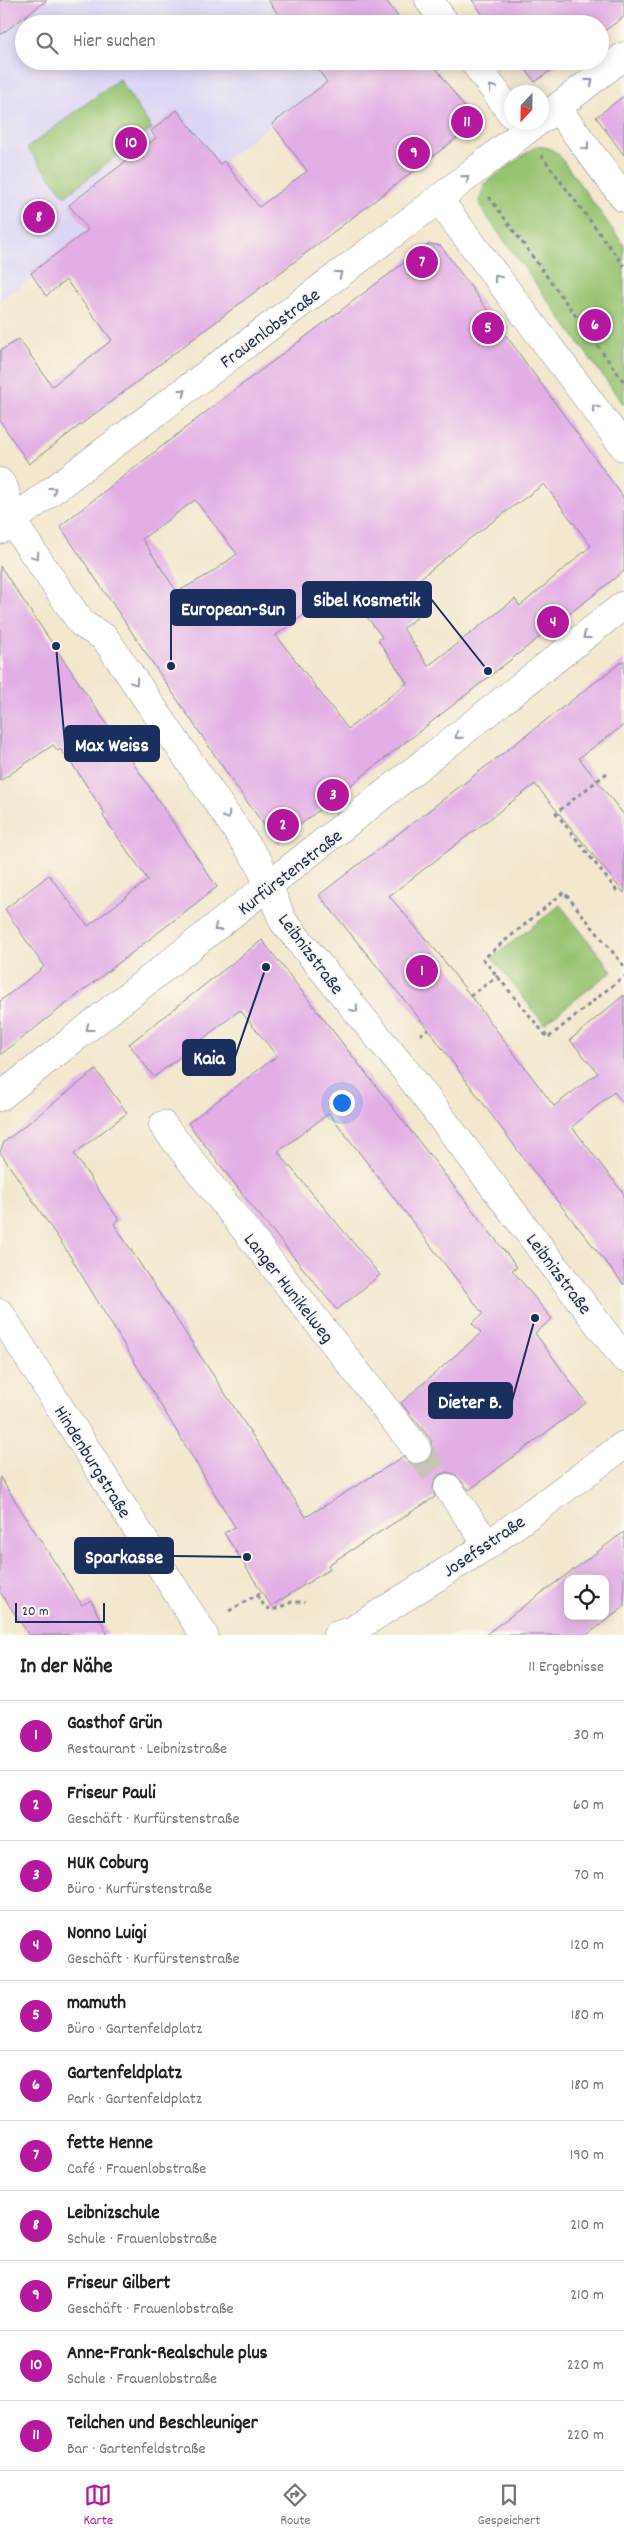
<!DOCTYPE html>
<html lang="de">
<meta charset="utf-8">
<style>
body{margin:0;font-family:Dekko,sans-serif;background:#f2f2f2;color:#222}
.controls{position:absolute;right:15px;bottom:15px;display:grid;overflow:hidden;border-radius:10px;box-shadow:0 2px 12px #0003}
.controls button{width:45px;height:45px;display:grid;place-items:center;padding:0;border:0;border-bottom:1px solid #e0e0e0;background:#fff;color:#222;font:25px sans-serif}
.compass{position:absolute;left:504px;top:85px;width:45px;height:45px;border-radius:50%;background:#fff;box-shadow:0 2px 12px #0003;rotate:202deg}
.scale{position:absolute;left:15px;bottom:12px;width:90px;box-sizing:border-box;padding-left:5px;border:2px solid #1b2f5e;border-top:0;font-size:14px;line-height:18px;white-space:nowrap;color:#1b2f5e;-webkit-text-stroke:4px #fbf7ec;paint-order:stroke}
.you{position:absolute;left:341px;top:1102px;width:18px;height:18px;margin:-12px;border:4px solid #fff;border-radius:50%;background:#1a73e8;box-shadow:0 0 0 8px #1a73e833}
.badge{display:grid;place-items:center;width:32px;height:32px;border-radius:50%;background:#b5179e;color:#fff;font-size:16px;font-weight:700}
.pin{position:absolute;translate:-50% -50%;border:2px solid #fff;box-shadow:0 1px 5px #0006}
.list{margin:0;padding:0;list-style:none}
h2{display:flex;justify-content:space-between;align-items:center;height:65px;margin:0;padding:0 20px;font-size:21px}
h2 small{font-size:16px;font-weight:400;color:#767676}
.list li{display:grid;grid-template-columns:32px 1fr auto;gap:15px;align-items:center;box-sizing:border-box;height:70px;padding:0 20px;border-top:1px solid #e0e0e0}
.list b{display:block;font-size:19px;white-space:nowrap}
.list p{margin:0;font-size:16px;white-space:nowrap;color:#767676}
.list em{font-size:16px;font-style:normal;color:#767676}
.icon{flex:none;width:28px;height:28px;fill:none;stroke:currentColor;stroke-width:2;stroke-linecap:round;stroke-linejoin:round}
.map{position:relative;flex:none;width:624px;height:1635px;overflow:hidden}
.search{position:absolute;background:#fff;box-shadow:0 2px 12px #0003;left:15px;right:15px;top:15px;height:55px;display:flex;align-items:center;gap:12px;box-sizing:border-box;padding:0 18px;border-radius:28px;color:#767676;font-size:19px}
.sheet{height:835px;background:#fff}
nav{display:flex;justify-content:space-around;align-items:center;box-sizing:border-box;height:70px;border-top:1px solid #e0e0e0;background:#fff;font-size:14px;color:#767676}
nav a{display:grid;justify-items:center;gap:2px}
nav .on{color:#b5179e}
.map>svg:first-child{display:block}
.built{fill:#ddd5f6}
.green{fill:#96c370;stroke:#587967}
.building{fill:#e2aee5;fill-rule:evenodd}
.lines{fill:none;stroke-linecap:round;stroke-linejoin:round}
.minor-tunnel{stroke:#c8c2b7;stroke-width:28;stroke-dasharray:28 14;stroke-linecap:butt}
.minor-casing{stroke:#878b96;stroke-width:29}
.path{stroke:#878b96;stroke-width:3;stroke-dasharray:4 4;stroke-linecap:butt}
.minor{stroke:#fff;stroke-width:28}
.oneway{stroke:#8d97ae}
.labels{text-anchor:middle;stroke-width:4;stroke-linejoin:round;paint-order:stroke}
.street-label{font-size:19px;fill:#1b2f5e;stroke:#fbf7ec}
.leader{fill:none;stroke:#1b2f5e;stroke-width:2}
.callout-dot{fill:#1b2f5e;stroke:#fbf7ec;stroke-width:2}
.callout{fill:#1b2f5e;stroke:#1b2f5e;stroke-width:2}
.callout-label{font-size:20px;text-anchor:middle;font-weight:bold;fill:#fff}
</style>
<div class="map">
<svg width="624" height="1635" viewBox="0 0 624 1635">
<rect width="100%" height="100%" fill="#fbf7ec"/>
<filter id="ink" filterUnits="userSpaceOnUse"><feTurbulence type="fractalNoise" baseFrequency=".02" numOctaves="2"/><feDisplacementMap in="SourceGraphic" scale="10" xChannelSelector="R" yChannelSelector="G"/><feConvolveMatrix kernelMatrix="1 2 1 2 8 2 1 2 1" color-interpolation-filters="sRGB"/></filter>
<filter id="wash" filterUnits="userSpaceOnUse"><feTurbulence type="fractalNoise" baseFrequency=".0096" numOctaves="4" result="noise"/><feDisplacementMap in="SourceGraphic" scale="20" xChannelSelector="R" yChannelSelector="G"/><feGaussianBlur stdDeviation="1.12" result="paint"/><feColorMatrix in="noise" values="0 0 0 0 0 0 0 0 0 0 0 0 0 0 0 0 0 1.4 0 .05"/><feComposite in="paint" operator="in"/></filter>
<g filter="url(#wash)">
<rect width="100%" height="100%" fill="#f3e7cd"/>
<path class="built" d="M0 0H268L285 24H24V61H313L327 82 46 296 33 278 0 300Z"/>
<g class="green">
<path d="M119 79 152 129 65 196 27 148Z"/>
<path d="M536 146 549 148 558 154 624 245V405L482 210 479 201 485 183Z"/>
<path d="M560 905 612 971 544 1024 492 958Z"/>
</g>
<g id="blocks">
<g class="building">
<path d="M0 0H47L0 35Z"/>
<path d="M268 0H386L403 24H285Z"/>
<path d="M472 0H624V17L600 34V24H490Z"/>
<path d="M312 61H431L472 118 470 128 29 464 0 421V351L19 339 52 386 112 340 66 280 46 296 31 273 88 230 69 205 156 138 151 131 177 110 220 164 224 161 259 207 307 171 272 124 327 82Z"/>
<path d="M519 61H563L535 82Z"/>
<path d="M624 96V155L596 117Z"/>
<path d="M429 244 441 246 624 498V571L277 843 237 788 60 526 220 401ZM544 484 591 546 520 606 515 599 428 666 403 628 429 609 412 585 469 539ZM195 500 237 554 211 573 177 592 142 539ZM344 586 382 637 378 640 407 683 348 729 276 635Z"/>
<path d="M0 566 217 887 0 1055V1001L44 967 5 909 49 875 88 926 148 880 103 816 105 814 77 771 60 749 58 751 53 745 0 781Z"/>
<path d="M624 660V725L579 758 624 815V893L535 784 389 896 438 953 554 1106 598 1073 570 1040 624 995V1104L614 1092 572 1127 624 1194V1285L527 1163 428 1029 319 895Z"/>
<path d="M262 940 517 1267 512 1270 552 1319 535 1333 586 1403 469 1490 455 1474 447 1472 439 1475 434 1482 433 1490 435 1497 328 1565 330 1569 271 1606 224 1533 235 1527 67 1251 0 1152 4 1142 96 1070 127 1113 74 1154 119 1220 114 1224 306 1517 403 1457 412 1464H420L427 1461 432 1454 431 1440 401 1403 481 1333 472 1323 483 1314 329 1113 278 1152 380 1275 337 1310 244 1196 188 1123 277 1056 240 1010 154 1077 129 1044Z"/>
<path d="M0 1477 82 1605 91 1600 108 1635H29L0 1592Z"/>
<path d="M624 1532V1607L587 1635H485ZM568 1579H605V1616H568Z"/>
</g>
</g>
</g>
<g filter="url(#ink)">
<use href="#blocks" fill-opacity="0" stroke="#878b96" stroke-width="1"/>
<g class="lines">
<path class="minor-tunnel" d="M417 1449 448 1488"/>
<g class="minor-casing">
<g id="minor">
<path d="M429 0 446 24"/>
<path d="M473 61 512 114"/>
<path d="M557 108 624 198"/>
<path d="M542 119 624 56"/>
<path d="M439 200 624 447"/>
<path d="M0 482 5 490 12 521 26 542 82 624 105 638 259 863 283 921 405 1070 624 1358"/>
<path d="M0 530 427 208 537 122"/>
<path d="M0 1097 624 605"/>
<path d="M163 1125 417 1449"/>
<path d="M0 1313 204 1635"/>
<path d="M448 1488 488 1545"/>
<path d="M337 1635 353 1630 488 1545 624 1445"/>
</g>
</g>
<g class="path">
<path d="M541 155 624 266"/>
<path d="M489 197 624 382"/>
<path d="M607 773 556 813 617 891"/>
<path d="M624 966 564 892 483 959 548 1038 624 976"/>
<path d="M470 996 498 976"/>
<path d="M420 1035 428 1029"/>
<path d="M257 1595 265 1607 273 1610 292 1602H305"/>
<path d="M229 1611 262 1592"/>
</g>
<use href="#minor" class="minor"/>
</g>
<defs><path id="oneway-chevron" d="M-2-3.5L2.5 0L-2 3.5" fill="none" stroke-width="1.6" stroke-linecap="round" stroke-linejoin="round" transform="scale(1.25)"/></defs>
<g class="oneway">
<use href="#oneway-chevron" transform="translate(590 82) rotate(-38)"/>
<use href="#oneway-chevron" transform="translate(492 88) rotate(-126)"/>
<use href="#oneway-chevron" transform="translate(586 147) rotate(53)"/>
<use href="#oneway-chevron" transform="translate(466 178) rotate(-39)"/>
<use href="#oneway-chevron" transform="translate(339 274) rotate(-37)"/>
<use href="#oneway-chevron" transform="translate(497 278) rotate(-127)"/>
<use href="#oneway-chevron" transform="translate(183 392) rotate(-37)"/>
<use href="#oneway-chevron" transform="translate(595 408) rotate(-127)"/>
<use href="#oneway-chevron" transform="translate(53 490) rotate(-37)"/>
<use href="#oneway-chevron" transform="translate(36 556) rotate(56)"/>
<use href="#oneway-chevron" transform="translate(586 636) rotate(142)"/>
<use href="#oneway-chevron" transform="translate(135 682) rotate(56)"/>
<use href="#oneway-chevron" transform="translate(458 736) rotate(141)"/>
<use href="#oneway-chevron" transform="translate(227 816) rotate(56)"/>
<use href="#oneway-chevron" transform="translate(217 928) rotate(142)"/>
<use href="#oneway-chevron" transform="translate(355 1009) rotate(51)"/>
<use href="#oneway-chevron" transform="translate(89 1028) rotate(142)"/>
</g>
</g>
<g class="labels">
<g class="street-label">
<text transform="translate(269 327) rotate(-37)" y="7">Frauenlobstraße</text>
<text transform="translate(289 871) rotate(-38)" y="7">Kurfürstenstraße</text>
<text transform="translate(312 953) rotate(53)" y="7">Leibnizstraße</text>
<text transform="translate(560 1273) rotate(53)" y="7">Leibnizstraße</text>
<text transform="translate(290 1287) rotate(52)" y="7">Langer Hunikelweg</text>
<text transform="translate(94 1461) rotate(58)" y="7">Hindenburgstraße</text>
<text transform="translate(483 1545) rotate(-34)" y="7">Josefsstraße</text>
</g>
</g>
<path class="leader" d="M488 671L431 599M171 666L171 608M56 646L65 744M266 967L235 1057M535 1318L512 1401M247 1557L173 1556"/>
<g class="callout-dot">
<circle cx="488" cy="671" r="5"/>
<circle cx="171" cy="666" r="5"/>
<circle cx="56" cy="646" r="5"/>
<circle cx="266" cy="967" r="5"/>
<circle cx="535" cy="1318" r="5"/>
<circle cx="247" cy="1557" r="5"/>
</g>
<g class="callout">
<rect x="303" y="582" width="128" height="35" rx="5"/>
<rect x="171" y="590" width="124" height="35" rx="5"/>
<rect x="65" y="726" width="94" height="35" rx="5"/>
<rect x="183" y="1040" width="52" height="35" rx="5"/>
<rect x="429" y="1383" width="83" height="35" rx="5"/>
<rect x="75" y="1538" width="98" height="35" rx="5"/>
</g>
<g class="callout-label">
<text x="367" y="606">Sibel Kosmetik</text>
<text x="233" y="615">European-Sun</text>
<text x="112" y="751">Max Weiss</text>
<text x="209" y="1064">Kaia</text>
<text x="470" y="1408">Dieter B.</text>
<text x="124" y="1563">Sparkasse</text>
</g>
</svg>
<div class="controls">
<button><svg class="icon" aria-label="locate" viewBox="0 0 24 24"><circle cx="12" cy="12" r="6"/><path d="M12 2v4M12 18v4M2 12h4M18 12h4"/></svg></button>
</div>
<svg class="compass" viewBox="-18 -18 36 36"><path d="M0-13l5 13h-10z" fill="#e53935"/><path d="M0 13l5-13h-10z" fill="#767676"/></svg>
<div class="scale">20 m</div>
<div class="you"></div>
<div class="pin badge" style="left:422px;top:971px">1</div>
<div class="pin badge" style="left:283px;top:825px">2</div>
<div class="pin badge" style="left:333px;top:795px">3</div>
<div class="pin badge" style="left:553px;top:622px">4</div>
<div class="pin badge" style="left:488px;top:328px">5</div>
<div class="pin badge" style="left:595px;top:325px">6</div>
<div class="pin badge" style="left:422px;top:262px">7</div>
<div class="pin badge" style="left:39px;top:217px">8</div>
<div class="pin badge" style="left:414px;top:153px">9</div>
<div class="pin badge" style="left:131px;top:143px">10</div>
<div class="pin badge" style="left:467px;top:122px">11</div>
<div class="search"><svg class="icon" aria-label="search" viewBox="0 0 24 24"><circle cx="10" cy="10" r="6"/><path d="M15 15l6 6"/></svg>Hier suchen</div>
</div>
<section class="sheet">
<h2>In der Nähe<small>11 Ergebnisse</small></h2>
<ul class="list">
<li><span class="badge">1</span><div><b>Gasthof Grün</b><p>Restaurant · Leibnizstraße</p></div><em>30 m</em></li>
<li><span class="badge">2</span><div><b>Friseur Pauli</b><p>Geschäft · Kurfürstenstraße</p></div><em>60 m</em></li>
<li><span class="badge">3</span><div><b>HUK Coburg</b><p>Büro · Kurfürstenstraße</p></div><em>70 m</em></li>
<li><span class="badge">4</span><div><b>Nonno Luigi</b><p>Geschäft · Kurfürstenstraße</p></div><em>120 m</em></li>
<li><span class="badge">5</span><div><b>mamuth</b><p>Büro · Gartenfeldplatz</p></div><em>180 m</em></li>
<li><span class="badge">6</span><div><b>Gartenfeldplatz</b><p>Park · Gartenfeldplatz</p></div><em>180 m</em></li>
<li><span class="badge">7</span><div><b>fette Henne</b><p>Café · Frauenlobstraße</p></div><em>190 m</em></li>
<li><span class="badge">8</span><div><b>Leibnizschule</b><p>Schule · Frauenlobstraße</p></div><em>210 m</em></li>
<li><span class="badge">9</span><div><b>Friseur Gilbert</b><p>Geschäft · Frauenlobstraße</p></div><em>210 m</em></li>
<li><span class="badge">10</span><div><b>Anne-Frank-Realschule plus</b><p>Schule · Frauenlobstraße</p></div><em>220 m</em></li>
<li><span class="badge">11</span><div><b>Teilchen und Beschleuniger</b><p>Bar · Gartenfeldstraße</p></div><em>220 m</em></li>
</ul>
</section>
<nav>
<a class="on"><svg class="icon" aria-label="map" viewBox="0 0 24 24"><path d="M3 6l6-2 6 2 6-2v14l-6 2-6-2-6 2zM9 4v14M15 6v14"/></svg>Karte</a>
<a><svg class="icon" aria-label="directions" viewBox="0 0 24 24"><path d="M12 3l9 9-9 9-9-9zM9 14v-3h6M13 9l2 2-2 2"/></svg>Route</a>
<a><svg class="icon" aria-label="saved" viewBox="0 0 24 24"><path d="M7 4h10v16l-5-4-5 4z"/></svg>Gespeichert</a>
</nav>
